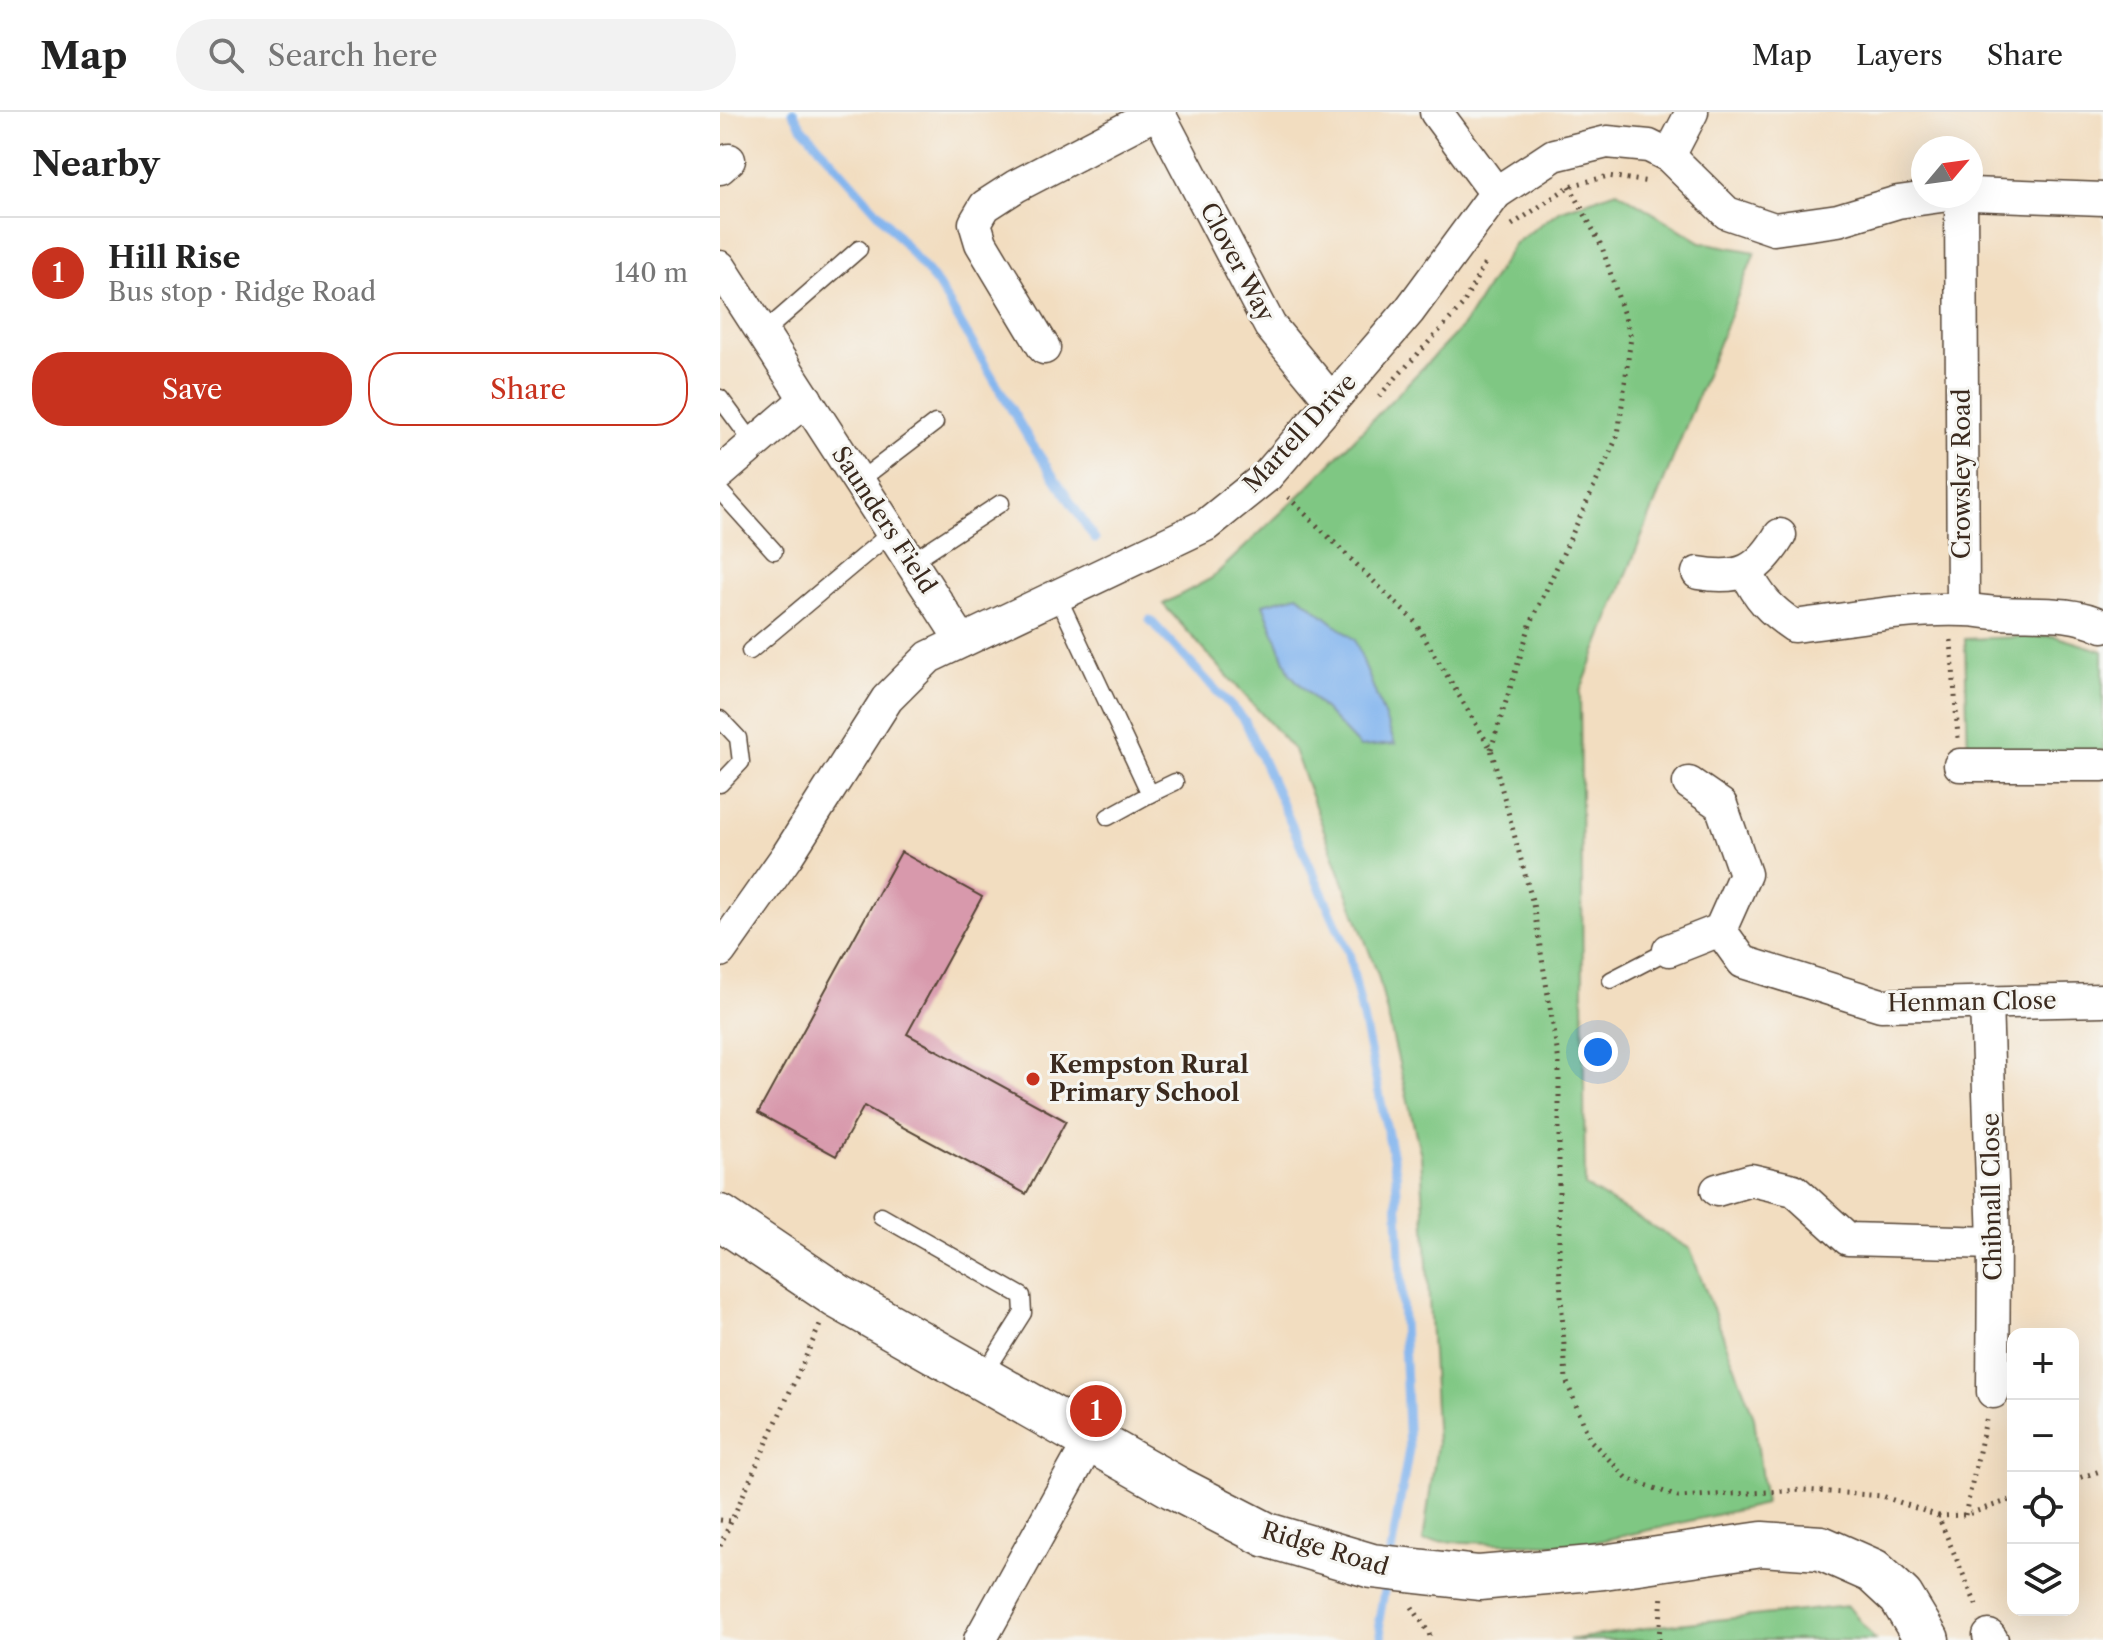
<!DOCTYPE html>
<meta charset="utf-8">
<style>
body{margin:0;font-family:"Libre Caslon Text",serif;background:#f2f2f2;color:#222}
.controls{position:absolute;right:24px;bottom:24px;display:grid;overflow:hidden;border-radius:16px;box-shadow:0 8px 32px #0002}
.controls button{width:72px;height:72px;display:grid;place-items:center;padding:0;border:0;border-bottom:2px solid #e0e0e0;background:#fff;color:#222;font:40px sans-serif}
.compass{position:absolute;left:1191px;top:24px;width:72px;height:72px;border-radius:50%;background:#fff;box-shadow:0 8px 32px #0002;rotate:61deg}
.you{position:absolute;left:878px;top:940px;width:28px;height:28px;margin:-20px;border:6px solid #fff;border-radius:50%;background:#1a73e8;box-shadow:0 0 0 12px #1a73e833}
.badge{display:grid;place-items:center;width:52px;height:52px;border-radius:50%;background:#c8321e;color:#fff;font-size:26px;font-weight:700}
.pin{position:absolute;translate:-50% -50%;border:4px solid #fff;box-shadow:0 2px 8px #0006}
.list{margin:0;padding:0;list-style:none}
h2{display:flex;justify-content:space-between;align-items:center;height:104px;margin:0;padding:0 32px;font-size:34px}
h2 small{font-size:26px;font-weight:400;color:#767676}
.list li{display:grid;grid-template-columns:52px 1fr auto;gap:24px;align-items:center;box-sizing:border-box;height:112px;padding:0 32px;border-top:2px solid #e0e0e0}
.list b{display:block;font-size:30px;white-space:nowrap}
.list p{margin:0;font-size:26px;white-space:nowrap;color:#767676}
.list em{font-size:26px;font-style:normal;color:#767676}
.actions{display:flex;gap:16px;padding:24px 32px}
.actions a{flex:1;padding:18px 0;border:2px solid #c8321e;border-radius:32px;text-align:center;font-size:28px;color:#c8321e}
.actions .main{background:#c8321e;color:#fff}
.icon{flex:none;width:44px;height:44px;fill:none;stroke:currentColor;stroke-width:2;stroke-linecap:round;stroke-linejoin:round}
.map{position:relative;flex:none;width:1383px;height:1528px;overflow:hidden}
header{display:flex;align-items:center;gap:48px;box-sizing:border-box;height:112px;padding:0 40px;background:#fff;border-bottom:2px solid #e0e0e0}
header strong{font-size:38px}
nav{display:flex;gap:44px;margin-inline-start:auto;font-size:28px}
.search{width:560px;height:72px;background:#f2f2f2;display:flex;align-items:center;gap:20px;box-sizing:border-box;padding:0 28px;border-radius:44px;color:#767676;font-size:30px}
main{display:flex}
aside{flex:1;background:#fff}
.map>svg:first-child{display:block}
.green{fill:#7fc783;stroke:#5d7850;stroke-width:2}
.water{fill:#81b4ee;stroke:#5e6f86;stroke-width:2}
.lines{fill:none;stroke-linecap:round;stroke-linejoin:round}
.stream{stroke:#81b4ee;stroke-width:9}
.building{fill:#d899ac}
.lane-casing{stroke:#564536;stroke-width:19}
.street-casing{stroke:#564536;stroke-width:35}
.secondary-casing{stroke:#564536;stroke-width:47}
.path{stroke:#564536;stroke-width:5;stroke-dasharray:2 6;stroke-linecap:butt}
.lane{stroke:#fff;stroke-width:16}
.street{stroke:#fff;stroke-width:32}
.secondary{stroke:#fff;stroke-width:44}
.poi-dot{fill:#c8321e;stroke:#f6f6f2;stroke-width:3}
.labels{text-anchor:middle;stroke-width:6;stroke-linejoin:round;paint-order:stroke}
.street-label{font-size:24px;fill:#3b2a1e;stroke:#f6f6f2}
.poi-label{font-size:24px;font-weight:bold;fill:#3b2a1e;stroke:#f6f6f2;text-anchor:start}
</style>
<header>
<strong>Map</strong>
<div class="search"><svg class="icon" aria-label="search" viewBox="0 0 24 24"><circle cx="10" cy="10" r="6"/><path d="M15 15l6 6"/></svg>Search here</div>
<nav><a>Map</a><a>Layers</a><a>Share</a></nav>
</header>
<main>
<aside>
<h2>Nearby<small></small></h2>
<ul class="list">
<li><span class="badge">1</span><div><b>Hill Rise</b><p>Bus stop · Ridge Road</p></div><em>140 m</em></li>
</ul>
<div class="actions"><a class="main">Save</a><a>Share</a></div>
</aside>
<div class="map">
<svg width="1383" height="1528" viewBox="0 0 1383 1528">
<rect width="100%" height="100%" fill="#f6f6f2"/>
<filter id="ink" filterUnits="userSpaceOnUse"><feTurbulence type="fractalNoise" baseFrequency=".0125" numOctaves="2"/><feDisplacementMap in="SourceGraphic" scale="16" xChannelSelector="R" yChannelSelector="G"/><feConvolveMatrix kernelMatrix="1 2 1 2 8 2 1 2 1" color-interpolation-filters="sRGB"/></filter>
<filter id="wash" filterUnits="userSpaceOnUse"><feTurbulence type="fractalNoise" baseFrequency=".006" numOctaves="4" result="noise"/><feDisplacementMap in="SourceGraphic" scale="32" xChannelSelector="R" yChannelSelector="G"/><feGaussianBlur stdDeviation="1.8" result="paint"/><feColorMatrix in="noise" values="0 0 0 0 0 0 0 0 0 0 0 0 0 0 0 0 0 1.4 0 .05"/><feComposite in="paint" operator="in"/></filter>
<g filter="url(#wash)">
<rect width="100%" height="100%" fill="#f2ddc0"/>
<g class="green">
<path d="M897 79 981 130 1035 140 860 580 865 1074 970 1137 1034 1305 1045 1392 862 1433 703 1429 717 1332 701 1044 658 863 574 638 443 492 492 466 584 379 743 214 794 132 839 99Z"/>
<path d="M1334 524 1383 539V639L1248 643 1245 527Z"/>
<path d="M1128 1494 1155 1528H849L939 1514Z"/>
</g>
<path class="water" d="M578 483 635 528 675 632 640 635 570 562 543 492Z"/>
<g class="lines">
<g class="stream">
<path d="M73 0 82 15 167 111 218 173 310 329 375 427"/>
<path d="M430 508 525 609 629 841 676 1060 689 1337 670 1446"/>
<path d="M662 1528 659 1508 666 1468"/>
</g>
</g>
<g id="blocks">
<path class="building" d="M181 740 262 785 187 922 346 1009 306 1082 144 994 116 1044 38 1001Z"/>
</g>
</g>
<g filter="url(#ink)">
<use href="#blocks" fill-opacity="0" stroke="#564536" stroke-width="2"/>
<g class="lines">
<g class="lane-casing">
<g id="lane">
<path d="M43 221 139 137"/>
<path d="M0 286 34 332"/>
<path d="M139 369 215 311"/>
<path d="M0 379 54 439"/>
<path d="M191 450 281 391"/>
<path d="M337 483 430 682 388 705"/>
<path d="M30 539 172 420"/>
<path d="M0 607 18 626 21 650 0 672"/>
<path d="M430 682 455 670"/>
<path d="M891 868 949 838"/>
<path d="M161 1104 302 1184 303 1201 263 1264"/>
</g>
</g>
<g class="street-casing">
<g id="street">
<path d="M438 0 550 214 612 289"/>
<path d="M716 0 776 81"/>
<path d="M949 44 972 0"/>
<path d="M0 56 9 48"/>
<path d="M1251 82 1383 87"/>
<path d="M1241 84 1243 497"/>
<path d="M0 155 242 529"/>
<path d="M324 236 261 131 255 111 265 94 296 74 438 0"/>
<path d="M0 361 86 287"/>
<path d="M978 461C1020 468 1038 460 1060 423"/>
<path d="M1027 461C1038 485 1051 499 1074 514 1130 507 1188 496 1244 498 1257 498 1269 501 1281 501 1316 503 1350 498 1383 514"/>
<path d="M1240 653H1383"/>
<path d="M1000 818 1023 850 1161 893 1383 888"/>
<path d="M949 838 1000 818 1025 762 1001 693 969 671"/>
<path d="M0 839 67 744 167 587 209 545 486 413 547 364 689 199 776 81 834 43 887 30 929 34 949 44 1007 101 1054 117 1118 108 1178 90 1221 84"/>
<path d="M1266 890 1274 1131 1273 1280"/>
<path d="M997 1078 1031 1068 1074 1078 1128 1127 1274 1131"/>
<path d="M1269 1524 1272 1528"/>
<path d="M260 1528 371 1327"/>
</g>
</g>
<g class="secondary-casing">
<path id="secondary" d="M0 1105 117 1184 454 1375 547 1423 652 1454 759 1466 883 1455 1042 1432 1101 1436 1153 1459 1181 1485 1207 1528"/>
</g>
<g class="path">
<path d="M792 113 850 74 888 64 929 70"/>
<path d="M659 284 742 194 766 149"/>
<path d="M568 385 695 510 771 637 813 792 839 950V1149L846 1268 870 1328 907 1366 958 1385 1084 1378 1162 1384 1218 1404 1258 1497"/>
<path d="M1231 528 1238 626"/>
<path d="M771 637 810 513 898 323 911 225 882 135 850 74"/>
<path d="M1353 1368 1383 1358"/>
<path d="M1245 1403 1266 1308"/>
<path d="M1218 1404 1245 1403 1293 1387"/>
<path d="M0 1408 10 1409"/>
<path d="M0 1434 100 1213"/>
<path d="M692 1495 709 1521 711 1528"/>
<path d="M939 1528 942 1481"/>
</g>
<use href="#lane" class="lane"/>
<use href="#street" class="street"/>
<use href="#secondary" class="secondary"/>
</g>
</g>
<circle class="poi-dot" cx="313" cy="967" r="8"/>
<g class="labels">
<g class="street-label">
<text transform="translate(517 150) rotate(62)" y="8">Clover Way</text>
<text transform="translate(580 321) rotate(-47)" y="8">Martell Drive</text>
<text transform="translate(1242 362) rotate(-90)" y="8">Crowsley Road</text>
<text transform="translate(164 408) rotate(57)" y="8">Saunders Field</text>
<text transform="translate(1252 890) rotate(-1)" y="8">Henman Close</text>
<text transform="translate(1272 1085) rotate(-91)" y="8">Chibnall Close</text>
<text transform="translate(605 1437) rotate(17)" y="8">Ridge Road</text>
</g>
<g class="poi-label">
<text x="329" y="961">Kempston Rural<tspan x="329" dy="28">Primary School</tspan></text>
</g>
</g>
</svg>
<div class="controls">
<button>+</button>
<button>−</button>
<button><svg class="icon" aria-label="locate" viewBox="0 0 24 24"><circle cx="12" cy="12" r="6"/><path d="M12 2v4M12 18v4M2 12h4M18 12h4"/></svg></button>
<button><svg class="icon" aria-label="layers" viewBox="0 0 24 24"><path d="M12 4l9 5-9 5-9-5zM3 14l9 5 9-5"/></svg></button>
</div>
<svg class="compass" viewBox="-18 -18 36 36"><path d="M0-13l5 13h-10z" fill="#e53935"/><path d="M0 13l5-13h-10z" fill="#767676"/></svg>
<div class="you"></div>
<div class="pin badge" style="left:376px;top:1299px">1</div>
</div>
</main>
